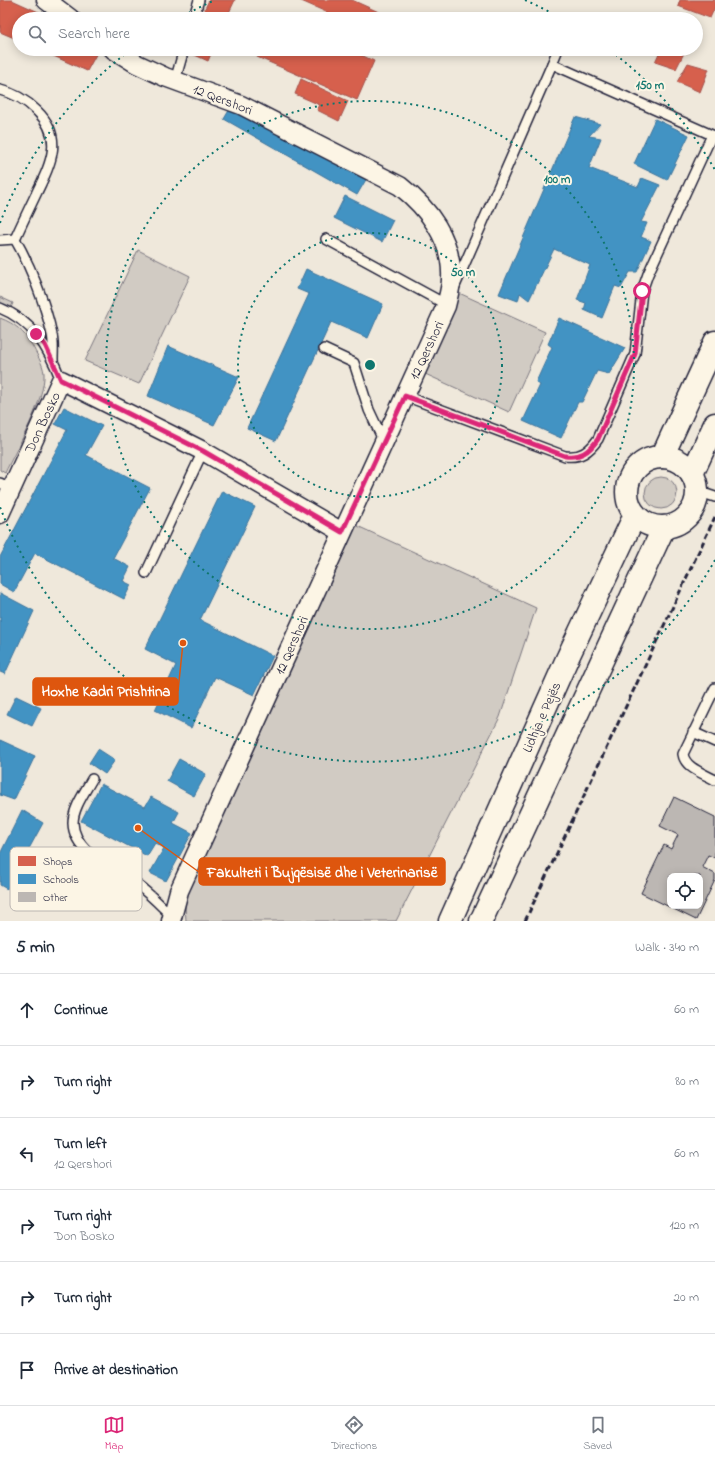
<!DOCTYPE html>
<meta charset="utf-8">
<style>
body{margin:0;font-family:"Indie Flower",sans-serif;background:#f2f2f3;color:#1f2937}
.controls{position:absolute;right:12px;bottom:12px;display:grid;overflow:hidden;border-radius:8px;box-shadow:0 2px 10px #0003}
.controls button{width:36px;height:36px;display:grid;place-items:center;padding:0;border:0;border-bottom:1px solid #e0e1e3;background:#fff;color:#1f2937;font:20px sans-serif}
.stop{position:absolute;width:12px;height:12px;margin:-9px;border:3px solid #db2777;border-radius:50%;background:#fff}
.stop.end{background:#db2777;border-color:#fff;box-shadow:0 1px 4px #0008}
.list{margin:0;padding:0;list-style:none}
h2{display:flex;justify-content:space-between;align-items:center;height:52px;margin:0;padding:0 16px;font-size:17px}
h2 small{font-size:13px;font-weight:400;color:#747a83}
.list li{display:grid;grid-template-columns:26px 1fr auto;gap:12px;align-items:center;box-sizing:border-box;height:72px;padding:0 16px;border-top:1px solid #e0e1e3}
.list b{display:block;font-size:15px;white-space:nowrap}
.list p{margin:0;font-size:13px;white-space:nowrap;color:#747a83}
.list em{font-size:13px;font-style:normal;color:#747a83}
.icon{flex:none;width:22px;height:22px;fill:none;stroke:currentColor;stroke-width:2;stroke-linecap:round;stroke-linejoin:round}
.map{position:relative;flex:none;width:715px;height:921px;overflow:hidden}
.search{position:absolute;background:#fff;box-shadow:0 2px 10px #0003;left:12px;right:12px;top:12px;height:44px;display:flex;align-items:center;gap:10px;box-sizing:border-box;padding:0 14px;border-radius:22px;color:#747a83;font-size:15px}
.sheet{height:484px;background:#fff}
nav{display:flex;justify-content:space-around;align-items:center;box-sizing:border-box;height:56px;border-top:1px solid #e0e1e3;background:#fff;font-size:11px;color:#747a83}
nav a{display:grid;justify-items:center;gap:2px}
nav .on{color:#db2777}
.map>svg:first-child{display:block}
.green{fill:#d1cbc3;stroke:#7a767f}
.shops{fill:#d6604d;stroke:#a04d48}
.schools{fill:#4393c3;stroke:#39719a}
.building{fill:#bcb7b3;stroke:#22223b;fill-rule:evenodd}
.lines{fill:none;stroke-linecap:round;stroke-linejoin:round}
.service-casing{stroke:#22223b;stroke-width:12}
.minor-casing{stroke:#22223b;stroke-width:21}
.trunk-casing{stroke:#22223b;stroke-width:25}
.service{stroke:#fcf5e5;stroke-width:9}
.minor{stroke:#fcf5e5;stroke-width:18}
.trunk{stroke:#fcf5e5;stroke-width:22}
.rail{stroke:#22223b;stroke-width:3;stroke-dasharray:6 3;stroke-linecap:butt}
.route{stroke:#db2777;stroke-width:5}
.ring{fill:none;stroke:#0f766e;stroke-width:2;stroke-dasharray:2 4}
.labels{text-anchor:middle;stroke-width:4;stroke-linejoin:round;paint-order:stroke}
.street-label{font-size:14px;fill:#22223b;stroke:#fcf5e5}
.key{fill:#fcf5e5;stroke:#bbb6b2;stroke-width:1}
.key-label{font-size:11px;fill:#22223b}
.centre{fill:#0f766e;stroke:#fcf5e5;stroke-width:2}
.ring-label{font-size:12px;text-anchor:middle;font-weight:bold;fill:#0f766e;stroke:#fcf5e5;stroke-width:4;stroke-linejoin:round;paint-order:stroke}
.leader{fill:none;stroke:#de560e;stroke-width:1.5}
.callout-dot{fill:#de560e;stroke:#fcf5e5;stroke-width:1.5}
.callout{fill:#de560e;stroke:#de560e;stroke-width:1.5}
.callout-label{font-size:15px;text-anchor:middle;font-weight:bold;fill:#fff}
</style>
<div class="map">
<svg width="715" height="921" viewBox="0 0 715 921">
<rect width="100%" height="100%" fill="#efe8db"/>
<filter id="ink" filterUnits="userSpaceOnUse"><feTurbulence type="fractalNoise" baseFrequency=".025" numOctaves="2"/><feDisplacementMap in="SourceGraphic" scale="8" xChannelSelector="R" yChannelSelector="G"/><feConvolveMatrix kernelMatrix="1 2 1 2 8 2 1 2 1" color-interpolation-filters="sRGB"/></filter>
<g filter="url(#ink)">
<g class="green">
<path d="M138 250 190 276 139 384 85 361Z"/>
<path d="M459 293 545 332 509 412 423 373Z"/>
<path d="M0 297 13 303 10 310 0 305Z"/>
<path d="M0 318C16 324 23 331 32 345 36 353 43 364 44 373 46 399 16 449 5 473L0 470Z"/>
<circle cx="661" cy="493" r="16"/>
<path d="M353 524 536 608 500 717 396 921H186L184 890Z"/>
</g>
<g class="shops">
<path d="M0 0H12L54 19H19V40L0 32Z"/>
<path d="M209 0H235L226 19H200Z"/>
<path d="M299 0H352L392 18 342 19Z"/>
<path d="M680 0H715V7L710 18 678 6Z"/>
<path d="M38 49H99L87 71Z"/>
<path d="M187 49H213L208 61 186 51Z"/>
<path d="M260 49H348L374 61 357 100 257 57Z"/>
<path d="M661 49H680L685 51 676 69 655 62Z"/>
<path d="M688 63 709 69 700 92 677 82Z"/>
<path d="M301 79 348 101 339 121 317 110 320 105 295 94Z"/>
</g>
<g class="schools">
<path d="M238 95 371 171 357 195 224 119Z"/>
<path d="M575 117 600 124 589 136 601 138 589 168 638 187 642 178 660 185 641 222 647 223 641 237 651 241 637 272H630L621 288 615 286 602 318 584 310 586 303 577 300 590 265 554 249 529 300 520 293 518 301 499 294Z"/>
<path d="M655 119 689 135 667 180 634 164Z"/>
<path d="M345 196 393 220 382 242 334 218Z"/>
<path d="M306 269 383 304 368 338 331 322 276 441 247 428 309 294 297 289Z"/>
<path d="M559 318 625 348 609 374 597 371 582 402H578L561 438 523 421 540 385 536 382 552 347 548 344Z"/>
<path d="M168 346 239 377 214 425 148 396Z"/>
<path d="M64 407 102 426 86 455 150 488 113 558 130 567 123 581 131 585 124 599 35 553 14 592 0 584V557L67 430 55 424Z"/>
<path d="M222 491 255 507 200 620 273 656 254 695 215 677 191 728 155 710 176 665 145 649Z"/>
<path d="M0 593 34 611 5 674 0 672Z"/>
<path d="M16 696 41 708 32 726 7 714Z"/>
<path d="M0 740 35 756 14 800 0 795Z"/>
<path d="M98 749 115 760 105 774 89 763Z"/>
<path d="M179 759 206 774 194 796 167 781Z"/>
<path d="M101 784 145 807 151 797 179 812 173 823 192 833 166 881 150 873 164 848 155 843 147 856 81 821Z"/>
<path d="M22 810 43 823 7 889 0 885V854Z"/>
</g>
<path class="building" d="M674 797 715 817V858L708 855 702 867 715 874V880L696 920 641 893 664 845 671 849 678 835 660 826ZM670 876H700V906H670Z"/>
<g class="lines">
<g class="service-casing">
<g id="service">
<path d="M193 19 199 0"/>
<path d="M552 64 558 49"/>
<path d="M175 81 184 49"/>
<path d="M0 90C14 93 27 101 37 111 64 137 51 163 37 192 30 207 22 223 15 239L0 240"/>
<path d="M15 239C30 265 46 305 52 335 54 343 53 352 53 360"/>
<path d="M326 239 447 305"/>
<path d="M0 308C33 321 49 349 61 380"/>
<path d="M324 349 354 363 369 410 384 442"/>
<path d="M405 396 565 456C580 458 589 452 598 439L635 354 642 291 648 274 712 135 552 64 455 286"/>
<path d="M0 483 11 488"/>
<path d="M697 491 715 497"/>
<path d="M146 573 203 451"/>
<path d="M715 688 683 754C685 768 703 773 715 780"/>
<path d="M693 732 715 742"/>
<path d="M92 779C85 792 73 808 73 823 74 853 112 867 132 881 146 890 159 904 171 915"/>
</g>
</g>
<g class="minor-casing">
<g id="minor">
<path d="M46 0 71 19"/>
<path d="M113 49 137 64 165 77 241 105 400 186C428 208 453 240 451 279 451 288 448 297 446 306L179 891 171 921"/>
<path d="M0 514 61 380 203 451 342 532"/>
</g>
</g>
<g class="trunk-casing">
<g id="trunk">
<circle cx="662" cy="492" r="35"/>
<path d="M662 457 715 342"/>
<path d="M692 474 715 424"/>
<path d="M450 921 567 659 635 515"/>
<path d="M481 921 664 527"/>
</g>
</g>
<use href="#service" class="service"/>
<use href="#minor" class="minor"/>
<use href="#trunk" class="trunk"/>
<path class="rail" d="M525 921 715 517"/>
</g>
</g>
<g class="lines" filter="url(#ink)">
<path class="route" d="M36 334 45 345 61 380 203 451 342 532 405 396 565 456C580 458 589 452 598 439L635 354 642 291"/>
</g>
<g class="ring">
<circle cx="370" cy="365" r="132"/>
<circle cx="370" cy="365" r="264"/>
<path d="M715 560A396 396 0 0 1 0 507M0 223A396 396 0 0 1 129 51M178 19A396 396 0 0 1 215 0M525 0A396 396 0 0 1 562 19M611 51A396 396 0 0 1 715 170"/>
</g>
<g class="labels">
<g class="street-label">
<text transform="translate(223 99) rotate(21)" y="5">12 Qershori</text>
<text transform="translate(426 350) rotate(-65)" y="5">12 Qershori</text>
<text transform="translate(42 422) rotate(-65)" y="5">Don Bosko</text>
<text transform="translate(291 645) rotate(-66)" y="5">12 Qershori</text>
<text transform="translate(541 717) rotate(-66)" y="5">Lidhja e Pejës</text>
</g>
</g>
<rect x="10" y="847" width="132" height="64" rx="6" class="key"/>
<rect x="18" y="856" width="18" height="10" fill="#d6604d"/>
<rect x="18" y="874" width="18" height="10" fill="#4393c3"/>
<rect x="18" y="892" width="18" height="10" fill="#bcb7b3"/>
<g class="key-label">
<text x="43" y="865">Shops</text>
<text x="43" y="883">Schools</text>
<text x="43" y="901">Other</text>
</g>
<circle cx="370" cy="365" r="6" class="centre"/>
<g class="ring-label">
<text x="650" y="89">150 m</text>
<text x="557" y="183">100 m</text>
<text x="463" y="276">50 m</text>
</g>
<path class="leader" d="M183 643L178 691M138 828L199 872"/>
<g class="callout-dot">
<circle cx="183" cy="643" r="4"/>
<circle cx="138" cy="828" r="4"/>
</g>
<g class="callout">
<rect x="33" y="678" width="145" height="27" rx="4"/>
<rect x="199" y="858" width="246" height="27" rx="4"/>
</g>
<g class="callout-label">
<text x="106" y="696">Hoxhe Kadri Prishtina</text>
<text x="322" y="877">Fakulteti i Bujqësisë dhe i Veterinarisë</text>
</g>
</svg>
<div class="controls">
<button><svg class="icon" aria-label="locate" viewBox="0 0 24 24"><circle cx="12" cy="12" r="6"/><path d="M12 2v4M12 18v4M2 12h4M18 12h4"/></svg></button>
</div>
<div class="stop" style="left:642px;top:291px"></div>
<div class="stop end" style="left:36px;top:334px"></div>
<div class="search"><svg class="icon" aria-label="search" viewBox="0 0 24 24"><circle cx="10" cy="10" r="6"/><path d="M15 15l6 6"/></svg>Search here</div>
</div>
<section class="sheet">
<h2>5 min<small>Walk · 340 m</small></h2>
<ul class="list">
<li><svg class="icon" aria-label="ahead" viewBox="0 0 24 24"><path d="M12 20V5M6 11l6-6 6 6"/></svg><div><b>Continue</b></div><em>60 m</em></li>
<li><svg class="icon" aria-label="right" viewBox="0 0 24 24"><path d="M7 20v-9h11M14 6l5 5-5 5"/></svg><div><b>Turn right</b></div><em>80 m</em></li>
<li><svg class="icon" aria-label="left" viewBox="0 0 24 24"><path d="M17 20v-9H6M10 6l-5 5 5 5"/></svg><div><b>Turn left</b><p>12 Qershori</p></div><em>60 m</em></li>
<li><svg class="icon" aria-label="right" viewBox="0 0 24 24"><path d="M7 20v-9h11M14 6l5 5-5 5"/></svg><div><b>Turn right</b><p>Don Bosko</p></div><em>120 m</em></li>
<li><svg class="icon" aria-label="right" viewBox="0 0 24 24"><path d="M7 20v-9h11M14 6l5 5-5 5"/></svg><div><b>Turn right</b></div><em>20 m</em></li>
<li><svg class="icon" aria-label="arrive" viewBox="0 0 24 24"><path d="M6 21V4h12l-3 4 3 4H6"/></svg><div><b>Arrive at destination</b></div></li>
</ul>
</section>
<nav>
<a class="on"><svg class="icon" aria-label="map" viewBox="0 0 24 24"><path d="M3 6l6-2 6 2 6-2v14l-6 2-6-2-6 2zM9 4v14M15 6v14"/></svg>Map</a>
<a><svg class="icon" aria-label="directions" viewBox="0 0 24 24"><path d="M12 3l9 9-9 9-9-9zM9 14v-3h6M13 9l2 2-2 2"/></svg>Directions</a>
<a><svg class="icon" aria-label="saved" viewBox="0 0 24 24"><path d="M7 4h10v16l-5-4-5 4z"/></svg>Saved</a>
</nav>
